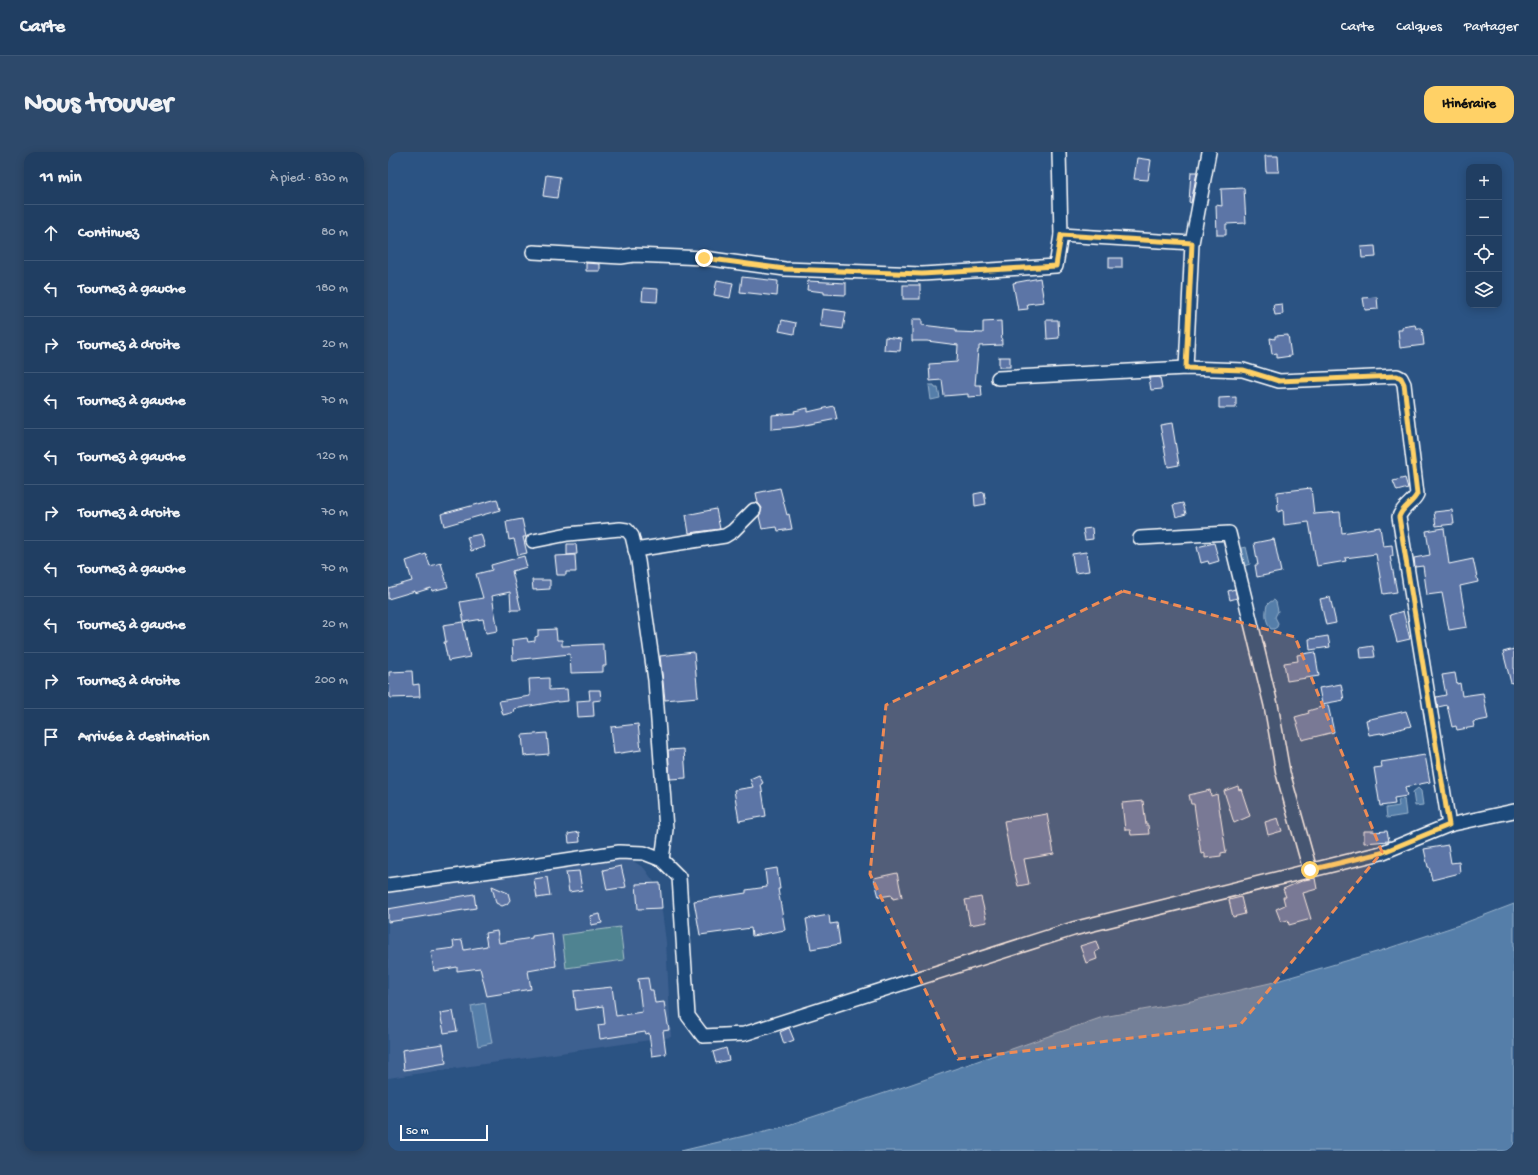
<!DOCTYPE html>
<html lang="fr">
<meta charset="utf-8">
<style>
body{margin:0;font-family:"Gochi Hand",sans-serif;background:#2d496b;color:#f1f3f6}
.controls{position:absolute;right:12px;top:12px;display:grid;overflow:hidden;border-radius:8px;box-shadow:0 2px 10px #0003}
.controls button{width:36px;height:36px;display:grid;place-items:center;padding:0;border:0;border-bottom:1px solid #3d5777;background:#203e62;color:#f1f3f6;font:20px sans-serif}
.scale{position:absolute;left:12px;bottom:10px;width:88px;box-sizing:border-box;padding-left:4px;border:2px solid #fff;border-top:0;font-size:11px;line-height:14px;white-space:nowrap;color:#fff;-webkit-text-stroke:3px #1f4a7a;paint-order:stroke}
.stop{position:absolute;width:12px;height:12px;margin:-9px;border:3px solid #ffd166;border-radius:50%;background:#fff}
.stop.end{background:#ffd166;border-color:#fff;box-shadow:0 1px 4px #0008}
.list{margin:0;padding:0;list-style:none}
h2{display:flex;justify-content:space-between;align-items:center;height:52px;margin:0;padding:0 16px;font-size:17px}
h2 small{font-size:13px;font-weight:400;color:#a2aebe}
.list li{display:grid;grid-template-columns:26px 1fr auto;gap:12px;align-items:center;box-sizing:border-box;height:56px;padding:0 16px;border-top:1px solid #3d5777}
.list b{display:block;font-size:15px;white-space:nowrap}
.list em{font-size:13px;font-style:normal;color:#a2aebe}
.icon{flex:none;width:22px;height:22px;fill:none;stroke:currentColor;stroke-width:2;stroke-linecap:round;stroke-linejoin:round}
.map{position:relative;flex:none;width:1126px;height:999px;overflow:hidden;border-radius:12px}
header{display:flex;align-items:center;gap:24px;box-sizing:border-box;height:56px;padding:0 20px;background:#203e62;border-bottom:1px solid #3d5777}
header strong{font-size:19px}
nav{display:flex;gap:22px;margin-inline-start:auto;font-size:14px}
.intro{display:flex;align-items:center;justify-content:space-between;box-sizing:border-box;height:96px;padding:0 24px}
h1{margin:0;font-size:28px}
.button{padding:10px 18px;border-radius:12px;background:#ffd166;color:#111;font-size:14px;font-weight:700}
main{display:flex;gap:24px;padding:0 24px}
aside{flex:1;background:#203e62;border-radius:12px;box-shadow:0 2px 10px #0003}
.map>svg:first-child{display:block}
.built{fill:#3e6090}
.green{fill:#4f8391;stroke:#a7c1c8}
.water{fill:#547ea9;stroke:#98b2cb}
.building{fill:#5c75a6;stroke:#fff}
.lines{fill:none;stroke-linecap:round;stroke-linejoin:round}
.minor-casing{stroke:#fff;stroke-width:16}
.minor{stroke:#1f4a7a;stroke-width:13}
.route{stroke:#ffd166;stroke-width:5}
.marked{fill:#ef8b55;fill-opacity:0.2;stroke:#ef8b55;stroke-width:3;stroke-dasharray:8 5;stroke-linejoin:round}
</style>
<header>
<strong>Carte</strong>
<nav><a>Carte</a><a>Calques</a><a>Partager</a></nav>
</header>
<div class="intro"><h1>Nous trouver</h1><a class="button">Itinéraire</a></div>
<main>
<aside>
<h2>11 min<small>À pied · 830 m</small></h2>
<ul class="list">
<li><svg class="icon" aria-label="ahead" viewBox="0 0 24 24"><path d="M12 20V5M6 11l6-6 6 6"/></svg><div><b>Continuez</b></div><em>80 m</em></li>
<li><svg class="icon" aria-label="left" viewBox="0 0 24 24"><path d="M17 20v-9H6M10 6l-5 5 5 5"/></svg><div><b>Tournez à gauche</b></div><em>180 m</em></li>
<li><svg class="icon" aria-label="right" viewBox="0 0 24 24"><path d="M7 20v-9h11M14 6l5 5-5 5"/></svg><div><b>Tournez à droite</b></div><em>20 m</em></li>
<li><svg class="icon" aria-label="left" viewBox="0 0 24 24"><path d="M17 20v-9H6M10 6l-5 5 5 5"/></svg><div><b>Tournez à gauche</b></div><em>70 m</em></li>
<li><svg class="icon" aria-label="left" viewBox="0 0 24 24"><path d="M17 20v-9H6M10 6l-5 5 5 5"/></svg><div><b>Tournez à gauche</b></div><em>120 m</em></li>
<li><svg class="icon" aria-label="right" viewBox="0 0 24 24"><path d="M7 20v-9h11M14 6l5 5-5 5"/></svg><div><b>Tournez à droite</b></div><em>70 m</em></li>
<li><svg class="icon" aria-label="left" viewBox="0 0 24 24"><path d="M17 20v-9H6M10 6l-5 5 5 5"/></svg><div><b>Tournez à gauche</b></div><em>70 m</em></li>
<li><svg class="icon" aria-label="left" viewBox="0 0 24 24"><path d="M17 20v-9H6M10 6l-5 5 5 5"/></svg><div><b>Tournez à gauche</b></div><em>20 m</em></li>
<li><svg class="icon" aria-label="right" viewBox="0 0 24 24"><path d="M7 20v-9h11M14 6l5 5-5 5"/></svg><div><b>Tournez à droite</b></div><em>200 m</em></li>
<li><svg class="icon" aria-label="arrive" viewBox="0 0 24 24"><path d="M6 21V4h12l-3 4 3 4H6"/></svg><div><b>Arrivée à destination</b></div></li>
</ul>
</aside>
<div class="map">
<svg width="1126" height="999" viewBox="0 0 1126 999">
<rect width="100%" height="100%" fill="#2b5383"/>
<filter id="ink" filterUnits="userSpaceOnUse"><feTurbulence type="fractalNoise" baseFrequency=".025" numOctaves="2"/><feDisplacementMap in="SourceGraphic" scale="8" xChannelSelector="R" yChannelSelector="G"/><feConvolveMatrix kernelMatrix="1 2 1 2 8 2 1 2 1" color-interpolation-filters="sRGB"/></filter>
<g filter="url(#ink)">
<path class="built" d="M231 700 256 716 271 737 278 790 283 885 0 926V733L125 716 190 714Z"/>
<path class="green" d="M232 775 236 808 178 816 174 783Z"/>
<g class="water">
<path d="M541 233H546L547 236H550L552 246 543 248Z"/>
<path d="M858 395 862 412 856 414 853 396Z"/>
<path d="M886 448 888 450 890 459 887 465 890 471 889 475 886 477H883C877 469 877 461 879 453L882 450Z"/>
<path d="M1030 636 1033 639 1035 653 1027 654 1025 640Z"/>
<path d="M1016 647 1018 663 999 666 998 656 1011 654 1010 648Z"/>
<path d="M1126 752V999H293L394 975 521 933 715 865 799 850 882 831 992 799 1071 773Z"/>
<path d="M97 851 104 891 90 894 83 854Z"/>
</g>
<g class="building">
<path d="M877 4H890L891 20H878Z"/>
<path d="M749 6 763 8 760 28 746 27Z"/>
<path d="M803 20H809L803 51 801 50Z"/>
<path d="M158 23 172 25 169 46 155 44Z"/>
<path d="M856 36 858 71 838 72V83H829L828 53 834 54 833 37Z"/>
<path d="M987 94 988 105 974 106 973 95Z"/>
<rect x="721" y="106" width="13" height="10"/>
<path d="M198 111 212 112V119H198Z"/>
<path d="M354 125 390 129 389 144 352 140Z"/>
<path d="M652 126 656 150 639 152 640 157 630 158 625 131Z"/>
<path d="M329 128 345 131 342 146 326 143Z"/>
<path d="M420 129 458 131V143L436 142V140L419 138Z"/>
<rect x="515" y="133" width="17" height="14"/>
<path d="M255 136 270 137 269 150 254 149Z"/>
<path d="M989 145 990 157 977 158 975 146Z"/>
<path d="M894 152 895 162 887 163 885 153Z"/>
<path d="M434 157 458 160 455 177 432 174Z"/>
<path d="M524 167H534V173L568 177V180L595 181V170L613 169 614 193 591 194V198H590L587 233H593L594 244 580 245V242L556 244 554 228 542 229 541 212 569 210 570 193 539 189H524Z"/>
<path d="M394 168 408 171 406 182 391 179Z"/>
<path d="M658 168H670L671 186 659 187Z"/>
<path d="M1027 173 1028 176H1034L1036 193 1012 196 1010 178H1014V175Z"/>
<path d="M900 183 903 204 889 206V201L884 202 882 186 887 187V184Z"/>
<path d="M497 185 513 187 512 199 496 198Z"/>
<rect x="611" y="205" width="11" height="10"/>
<path d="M772 225 774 237 763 238 761 226Z"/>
<path d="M848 245V256H831V246Z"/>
<path d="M446 254 449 267 407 275 384 277V263L407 261 406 259 420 256V260Z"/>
<path d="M784 271 791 313 780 315 772 273Z"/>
<path d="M1017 326 1020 336 1009 339 1005 329Z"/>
<path d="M392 336 399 363 401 362 404 377 390 379 389 375 374 377 371 364 374 356 370 351 368 341Z"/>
<path d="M923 336 926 362 952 360 954 381 992 375 995 394 1004 393 1005 404H1002L1009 440 995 442 988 402 957 406 958 409 929 414 921 370 896 373 895 358 890 360 889 340Z"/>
<path d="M596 340 598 352 587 354 586 342Z"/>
<path d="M109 347 112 358 56 374 53 362Z"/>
<path d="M795 351 798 362 788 365 785 353Z"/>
<path d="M328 357 332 377 301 381 298 363Z"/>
<path d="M1064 358 1066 372 1048 374 1046 360Z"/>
<path d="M134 367 138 385H135L139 401 130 403 126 387 121 388 118 370Z"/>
<path d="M704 376 705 387 697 388 695 377Z"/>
<path d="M1056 376 1061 412 1085 407 1090 430 1072 434 1079 475 1061 478 1054 441 1039 443 1035 414 1027 415 1026 406 1042 403 1038 379Z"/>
<path d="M93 382 97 395 83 399 79 385Z"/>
<path d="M886 387 893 420 869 425 867 413H870L866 391Z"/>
<path d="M826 391 831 409 821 412 820 409 813 411 809 395Z"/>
<path d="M179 392H188L189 402 179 403Z"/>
<path d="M698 400 701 419 687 421 684 402Z"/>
<path d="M38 402 42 414 53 411 60 435 44 439 43 436 27 441V439L0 447V436L24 429 18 409Z"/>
<path d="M187 403 188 420H178V423H169L167 404Z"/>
<path d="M136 404 139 415 124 419 133 458H123L122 440 104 444 110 479 98 481 95 467 76 470 72 450 95 446 88 422 104 418 103 413Z"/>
<path d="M144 428H162V437L145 438Z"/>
<path d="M847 437 849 446 842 448 840 439Z"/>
<path d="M942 445 948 471 938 473 932 447Z"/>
<path d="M1015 459 1022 487 1009 490 1002 463Z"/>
<path d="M75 470 82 505 60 509 56 490H58L55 473Z"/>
<path d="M168 477 169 488H174V494L215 492V499H217L218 514H215V520L183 521 182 502 125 508 124 488 139 486 140 490 147 489V485L150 484V478Z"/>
<path d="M940 484 942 495 922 498 921 487Z"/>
<path d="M985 494 987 505 973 506 972 496Z"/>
<path d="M1126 497V530L1123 531 1115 500Z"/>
<path d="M306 500 310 545 277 548 272 504Z"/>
<path d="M927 500 931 524 899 529 896 511 910 509 909 503Z"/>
<path d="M24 519 25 533 31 532 32 545 2 546 1 520Z"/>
<path d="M1067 521 1069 532 1072 531 1074 544 1095 541 1100 567 1085 570 1086 575 1069 578 1068 574 1064 575 1059 553 1050 555 1048 545 1058 543 1054 523Z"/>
<path d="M161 526V538L179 537 180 549 170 550V549L126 557 127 560 115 563 111 549 142 544 141 527Z"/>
<path d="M953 532 956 548 934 552 931 536Z"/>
<path d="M201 538H212L213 548 205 549 206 564 190 565 189 549 202 548Z"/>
<path d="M940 553 946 580 914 588 907 565 921 561 920 559Z"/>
<path d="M1018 559 1023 574 993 582V581L981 583 978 568Z"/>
<path d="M250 572 253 598 226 602 223 575Z"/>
<path d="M159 581 161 602 136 604 134 583Z"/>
<path d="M296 597 298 626 282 627 280 598Z"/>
<path d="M1037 603 1042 630 1017 635 1019 644 1006 646 1007 652 992 654 986 616 994 615 993 610Z"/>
<path d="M371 623 375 631 373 632 378 664 351 669 346 638 365 635 362 627Z"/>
<path d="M850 634 851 638 853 637 862 664 846 671 836 639Z"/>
<path d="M822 638 823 644 829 642 838 700 833 701V704L817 706V701L813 702 806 652H803L801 643Z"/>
<path d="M755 649 758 673H760L761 682 743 683 742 678H737L734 651Z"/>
<path d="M659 662 666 702 636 707 641 732 630 734 624 709H623L616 669Z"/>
<path d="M890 666 894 679 880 683 877 670Z"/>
<path d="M976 679H986V680L999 679 1001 689 976 691Z"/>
<path d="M191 680 192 690 181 691 180 682Z"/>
<path d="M1060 693 1063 711 1071 710 1072 721 1044 728 1041 715H1040L1036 697Z"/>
<path d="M233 714 238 735 219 738 215 718Z"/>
<path d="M389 716 392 737H390L397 778 364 784 363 776 312 783 306 749 358 741V738L379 735 377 718Z"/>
<path d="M191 719 194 738 181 740 178 720Z"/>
<path d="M509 721 514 745 505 747 504 743 491 745 486 726Z"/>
<path d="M159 725 162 744 149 746 146 727Z"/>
<path d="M927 726 929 737 915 741 923 767 901 773 900 768 893 770 888 757 897 753 895 745H898L895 737 916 728Z"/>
<path d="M272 731 274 756 250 757 248 732Z"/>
<path d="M104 734 120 741 122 748 119 752 114 754 108 751Z"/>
<path d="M86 742 88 756 0 770V757Z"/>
<path d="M593 745 599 770 582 773 577 748Z"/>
<path d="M853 745 857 762 845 765 841 748Z"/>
<path d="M212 762 214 771 203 773 202 764Z"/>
<path d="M441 763 442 772 449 771 452 792 423 797 418 767Z"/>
<path d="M109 779 111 791 144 786V784L164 781 168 814 140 819 143 837 99 844 92 816 69 819V815L46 819 43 799 66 796 65 789 74 788 76 798 99 794 97 781Z"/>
<path d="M708 789 711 798 707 800 709 807 698 811 692 794Z"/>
<path d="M260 826 262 838H265L267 851 276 850 281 878 275 879 278 902 264 904 261 881 258 882 257 880 212 887 210 873 217 872 215 854 188 858 186 839 224 835 228 864 254 860 250 827Z"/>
<path d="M65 859 69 879 56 881 52 861Z"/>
<path d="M401 876 406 888 396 892 392 880Z"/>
<path d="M55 892 58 911 16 918 14 898Z"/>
<path d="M338 896 341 908 328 911 325 900Z"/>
</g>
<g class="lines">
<g class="minor-casing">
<g id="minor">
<path d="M671 0 673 83 804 91 798 216"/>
<path d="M804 91 821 0"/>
<path d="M145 100 233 105 246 103 316 106 397 117 534 122 668 114 673 83"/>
<path d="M610 226 798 216 855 218 891 229 1009 224 1013 226 1016 232 1029 342C1025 351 1014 355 1011 365L1061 673"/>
<path d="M752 386 841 381 883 553 895 621 922 718"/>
<path d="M145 389 180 382 232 377 239 378 244 384 250 409 267 528 278 677 274 708"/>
<path d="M247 398 337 384 345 379 366 358"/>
<path d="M0 733 125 716 231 700 256 701 274 708 291 725 300 864 315 884 356 882 685 777 993 701 1061 673 1126 659"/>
</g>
</g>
<use href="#minor" class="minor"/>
</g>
</g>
<g class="lines" filter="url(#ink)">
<path class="route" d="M316 106 397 117 534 122 668 114 673 83 804 91 798 216 855 218 891 229 1009 224 1013 226 1016 232 1029 342C1025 351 1014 355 1011 365L1061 673 993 701 922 718"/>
</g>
<path class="marked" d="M735 439 907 485 994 700 852 873 570 907 482 722 498 553Z"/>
</svg>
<div class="controls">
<button>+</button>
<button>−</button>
<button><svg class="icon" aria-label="locate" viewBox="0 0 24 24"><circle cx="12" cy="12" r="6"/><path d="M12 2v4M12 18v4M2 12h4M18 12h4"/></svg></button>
<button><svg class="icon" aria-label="layers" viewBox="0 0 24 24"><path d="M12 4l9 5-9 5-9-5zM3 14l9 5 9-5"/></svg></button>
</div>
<div class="scale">50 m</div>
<div class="stop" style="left:922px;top:718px"></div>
<div class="stop end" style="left:316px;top:106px"></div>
</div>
</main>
